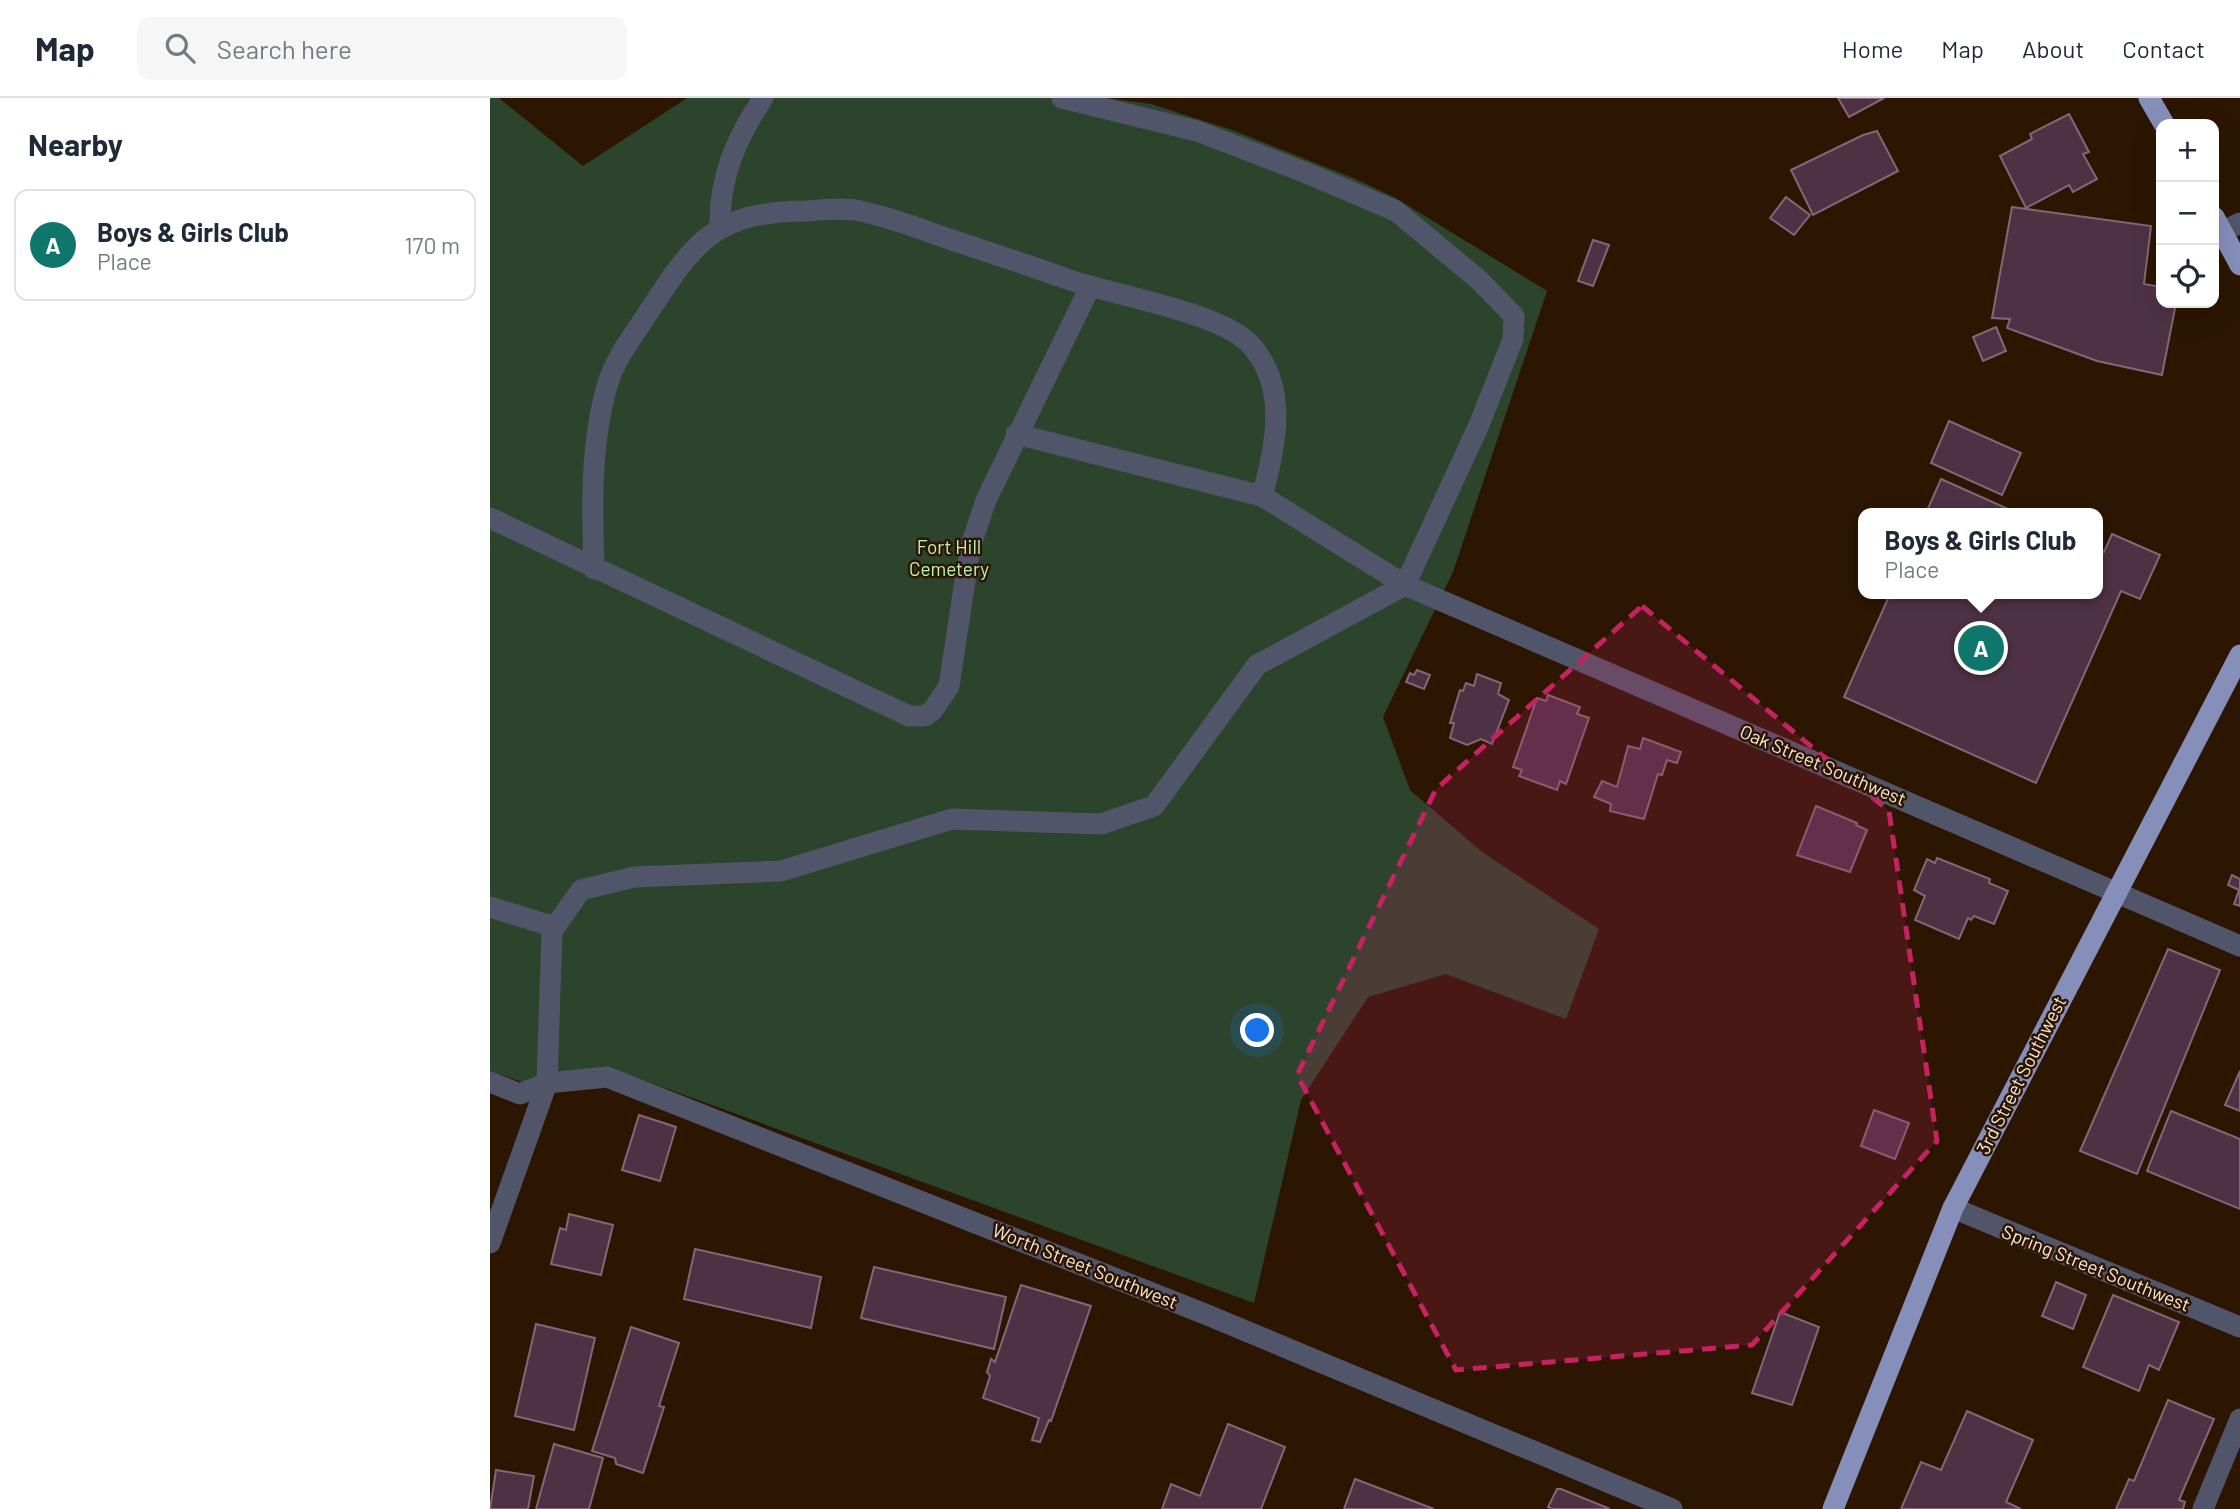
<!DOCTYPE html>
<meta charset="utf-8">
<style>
body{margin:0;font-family:Barlow,sans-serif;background:#f6f6f7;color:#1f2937}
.controls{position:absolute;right:21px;top:21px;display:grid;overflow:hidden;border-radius:14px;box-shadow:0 7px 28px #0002}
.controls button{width:63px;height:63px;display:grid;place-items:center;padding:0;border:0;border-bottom:2px solid #e0e1e3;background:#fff;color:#1f2937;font:35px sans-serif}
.you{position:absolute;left:768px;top:933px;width:24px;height:24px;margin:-18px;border:5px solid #fff;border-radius:50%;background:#1a73e8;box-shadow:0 0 0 10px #1a73e833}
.badge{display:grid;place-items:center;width:46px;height:46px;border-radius:50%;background:#0f766e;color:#fff;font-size:23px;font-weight:700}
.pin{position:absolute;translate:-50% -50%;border:4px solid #fff;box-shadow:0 2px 7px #0006}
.popup{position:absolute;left:1368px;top:410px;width:245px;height:91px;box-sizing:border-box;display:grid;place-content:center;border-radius:14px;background:#fff;filter:drop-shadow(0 2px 5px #0005);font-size:23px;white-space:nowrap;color:#747a83}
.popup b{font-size:26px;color:#1f2937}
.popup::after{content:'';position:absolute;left:50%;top:100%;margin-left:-14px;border:14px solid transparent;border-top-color:#fff}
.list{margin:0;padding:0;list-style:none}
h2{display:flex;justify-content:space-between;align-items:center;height:91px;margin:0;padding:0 28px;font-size:30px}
h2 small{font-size:23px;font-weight:400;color:#747a83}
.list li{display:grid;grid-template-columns:46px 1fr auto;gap:21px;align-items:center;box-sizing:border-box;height:112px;margin:0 14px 14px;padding:0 14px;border:2px solid #e0e1e3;border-radius:14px}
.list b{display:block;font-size:26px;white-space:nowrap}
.list p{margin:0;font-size:23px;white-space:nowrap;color:#747a83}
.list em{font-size:23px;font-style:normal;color:#747a83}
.icon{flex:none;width:38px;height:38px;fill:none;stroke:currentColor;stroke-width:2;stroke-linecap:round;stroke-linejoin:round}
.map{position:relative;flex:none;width:1750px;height:1411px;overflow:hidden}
header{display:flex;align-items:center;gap:42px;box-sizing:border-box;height:98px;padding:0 35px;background:#fff;border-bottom:2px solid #e0e1e3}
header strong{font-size:33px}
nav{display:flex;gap:38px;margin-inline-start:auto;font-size:24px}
.search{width:490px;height:63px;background:#f6f6f7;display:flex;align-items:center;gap:18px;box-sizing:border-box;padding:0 24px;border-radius:14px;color:#747a83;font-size:26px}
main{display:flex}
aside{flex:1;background:#fff}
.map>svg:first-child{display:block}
.green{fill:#2b442b}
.building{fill:#4e3244;stroke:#856679;stroke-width:2}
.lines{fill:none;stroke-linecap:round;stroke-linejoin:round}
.minor{stroke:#51556a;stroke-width:21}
.major{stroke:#868fb9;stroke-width:21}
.marked{fill:#c52261;fill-opacity:0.2;stroke:#c52261;stroke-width:5;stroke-dasharray:14 9;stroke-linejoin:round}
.labels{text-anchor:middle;stroke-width:5;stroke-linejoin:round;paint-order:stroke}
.park-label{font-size:19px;fill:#b8f7b8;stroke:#2c1602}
.street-label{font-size:19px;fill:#f7e8db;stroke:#2c1602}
</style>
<header>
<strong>Map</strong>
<div class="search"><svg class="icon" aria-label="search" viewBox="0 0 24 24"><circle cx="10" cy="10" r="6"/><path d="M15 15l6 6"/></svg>Search here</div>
<nav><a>Home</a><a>Map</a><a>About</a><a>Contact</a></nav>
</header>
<main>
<aside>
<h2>Nearby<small></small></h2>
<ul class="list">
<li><span class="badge">A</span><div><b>Boys &amp; Girls Club</b><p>Place</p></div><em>170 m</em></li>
</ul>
</aside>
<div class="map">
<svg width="1750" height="1411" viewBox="0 0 1750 1411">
<rect width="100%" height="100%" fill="#2c1602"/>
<path class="green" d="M0 0H9L93 68 197 0H617L661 6 745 33 863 80 904 99 1057 193 963 474 893 619 920 692 992 754 1109 831 1076 921 956 876 878 899 811 1002 764 1205 123 971 32 984 0 973Z"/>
<g class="building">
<path d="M1348 0H1394L1359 19Z"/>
<path d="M1579 16 1599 54 1593 56 1607 81 1583 94 1579 87 1536 110 1510 58 1542 41 1540 36Z"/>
<path d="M1387 33 1408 73 1323 117 1301 72 1373 37Z"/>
<path d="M1296 99 1320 117 1304 137 1280 120Z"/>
<path d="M1522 109 1661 128 1654 186 1671 189V205H1686L1672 277 1607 263 1517 230 1520 221 1502 220Z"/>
<path d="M1103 142 1119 147 1103 188 1088 183Z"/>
<path d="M1506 229 1516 253 1493 263 1483 239Z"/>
<path d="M1459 323 1531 355 1512 397 1441 365Z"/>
<path d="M1451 381 1527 415H1436Z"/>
<path d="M1622 436 1670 457 1650 501 1631 493 1546 685 1354 599 1400 496H1608V452L1614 454Z"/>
<path d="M927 572 940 577 934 591 916 584 920 575 924 577Z"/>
<path d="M987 576 1011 585 1008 596 1019 602 1002 646 991 641 977 647 960 640 964 625H960L970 592 973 593 976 585 984 588Z"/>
<path d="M1058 597 1090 609 1087 616 1099 620 1076 686 1070 683 1067 692 1029 678 1032 672 1023 669 1047 600 1056 603Z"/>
<path d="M1153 640 1191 654 1187 665 1177 662 1172 677 1168 676 1154 721 1120 713 1121 706 1104 699 1112 683 1127 689 1138 648 1150 651Z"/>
<path d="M1326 708 1367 725 1366 727 1377 732 1360 774 1307 757Z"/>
<path d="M1447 760 1500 781 1499 785 1518 793 1504 826 1484 818 1481 822 1478 820 1469 841 1425 822 1435 798 1424 792 1437 761 1445 765Z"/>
<path d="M1742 777 1750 781V808L1744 806 1749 792 1738 787Z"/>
<path d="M1678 851 1730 872 1647 1076 1590 1053Z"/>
<path d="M1750 973V1013L1735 1007Z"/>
<path d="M1384 1012 1419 1025 1405 1061 1371 1048Z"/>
<path d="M1681 1013 1750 1041V1111L1657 1073Z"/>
<path d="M149 1017 186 1029 170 1083 132 1072Z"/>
<path d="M79 1116 123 1127 111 1177 61 1166 70 1130 76 1132Z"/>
<path d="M205 1151 331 1179 321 1230 194 1201Z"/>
<path d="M384 1169 516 1199 504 1251 371 1220Z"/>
<path d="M1566 1184 1596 1197 1583 1231 1552 1218Z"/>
<path d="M531 1187 601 1208 561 1323 559 1322 550 1344 542 1342 549 1320 493 1300 500 1278 497 1274 501 1261 505 1264Z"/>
<path d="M1623 1197 1689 1224 1669 1272 1659 1267 1649 1293 1593 1269Z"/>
<path d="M1290 1214 1329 1229 1302 1307 1262 1295Z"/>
<path d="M46 1226 105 1240 84 1332 25 1318Z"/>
<path d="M141 1229 189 1245 169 1308 174 1309 153 1375 126 1366 125 1360 102 1353Z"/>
<path d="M1678 1302 1724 1321 1689 1402 1695 1404 1693 1411H1626L1639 1381 1644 1383Z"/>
<path d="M1477 1313 1543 1342 1516 1404 1531 1411H1411L1431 1364 1451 1372Z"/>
<path d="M738 1326 795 1349 771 1411H672L681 1386 710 1398Z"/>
<path d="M64 1346 113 1360 99 1411H46Z"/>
<path d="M6 1372 44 1378 38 1411H0Z"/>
<path d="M865 1381 944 1411H854Z"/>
<path d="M1067 1391H1071L1120 1411H1062L1058 1409Z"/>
</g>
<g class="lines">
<g class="minor">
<path d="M230 129C229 79 246 41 273 0"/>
<path d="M1732 134 1750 125"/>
<path d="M526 336 772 398 915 487 1750 848"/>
<path d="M0 420 419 618H435L443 612 459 588 480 450 496 402 600 189"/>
<path d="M104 471C102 409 100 345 118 285 125 261 143 238 156 218 204 145 222 114 315 113 332 112 353 109 370 113 400 119 430 131 459 141 497 154 536 166 574 180 620 197 728 213 760 246 799 289 786 348 772 398"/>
<path d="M0 809 65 829"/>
<path d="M0 984 30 996 57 985 117 979 715 1216 1182 1411"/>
<path d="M1463 1110 1750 1229"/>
<path d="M0 1145 57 985 62 833 91 792 144 779 291 773 462 721 611 726 664 708 767 567 915 487 989 327 1023 241 1024 218 989 182 906 113 814 74 707 33 572 0"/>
<path d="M1713 1411 1750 1321"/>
</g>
<g class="major">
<path d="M1659 0 1674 26"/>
<path d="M1724 119 1750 167"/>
<path d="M1343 1411 1463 1110 1750 557"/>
</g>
</g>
<path class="marked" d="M1152 508 1399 713 1447 1043 1262 1247 966 1272 807 977 946 691Z"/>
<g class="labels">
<g class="park-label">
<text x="459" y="456">Fort Hill<tspan x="459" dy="22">Cemetery</tspan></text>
</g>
<g class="street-label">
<text transform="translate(1333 667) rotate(23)" y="7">Oak Street Southwest</text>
<text transform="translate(1531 977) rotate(-63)" y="7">3rd Street Southwest</text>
<text transform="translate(595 1168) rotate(22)" y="7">Worth Street Southwest</text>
<text transform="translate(1606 1170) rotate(22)" y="7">Spring Street Southwest</text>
</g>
</g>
</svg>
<div class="controls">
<button>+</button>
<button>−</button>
<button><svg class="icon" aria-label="locate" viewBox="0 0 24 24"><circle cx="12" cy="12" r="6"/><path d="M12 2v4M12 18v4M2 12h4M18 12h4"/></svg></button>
</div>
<div class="you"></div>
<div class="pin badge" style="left:1491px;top:550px">A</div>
<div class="popup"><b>Boys &amp; Girls Club</b>Place</div>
</div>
</main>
